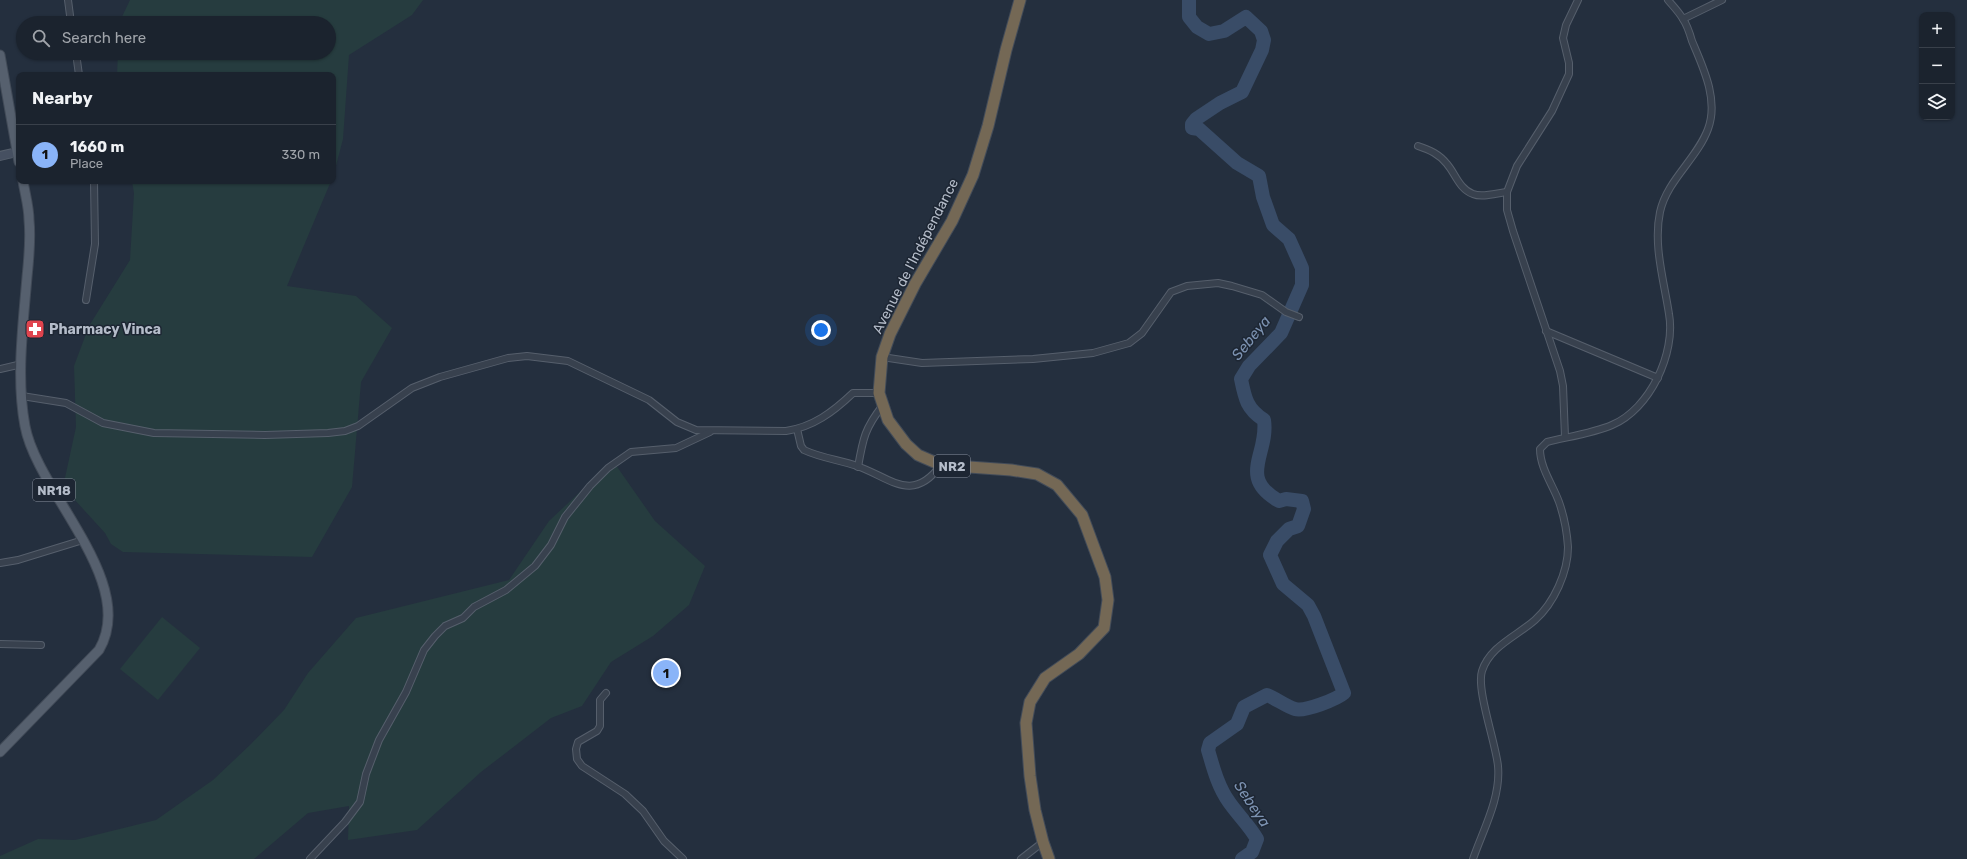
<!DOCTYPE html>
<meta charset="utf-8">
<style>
body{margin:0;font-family:Rubik,sans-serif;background:#282f3a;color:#f1f3f6}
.controls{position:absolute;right:12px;top:12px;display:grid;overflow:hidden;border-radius:8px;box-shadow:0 1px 3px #0004}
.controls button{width:36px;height:36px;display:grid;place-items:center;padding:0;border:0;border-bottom:1px solid #39404a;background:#1b232e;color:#f1f3f6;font:20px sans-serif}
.you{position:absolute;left:821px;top:330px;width:14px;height:14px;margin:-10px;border:3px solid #fff;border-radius:50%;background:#1a73e8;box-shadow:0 0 0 6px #1a73e833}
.badge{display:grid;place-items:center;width:26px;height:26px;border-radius:50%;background:#8ab4f8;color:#111;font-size:13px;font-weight:700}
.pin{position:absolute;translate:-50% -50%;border:2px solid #fff;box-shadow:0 1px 4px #0006}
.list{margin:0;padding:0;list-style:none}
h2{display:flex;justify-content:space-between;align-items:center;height:52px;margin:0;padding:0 16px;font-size:17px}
h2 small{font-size:13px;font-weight:400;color:#a0a4aa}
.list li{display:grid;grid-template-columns:26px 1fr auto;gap:12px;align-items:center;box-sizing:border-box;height:60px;padding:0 16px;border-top:1px solid #39404a}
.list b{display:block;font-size:15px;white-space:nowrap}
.list p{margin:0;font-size:13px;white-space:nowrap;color:#a0a4aa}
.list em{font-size:13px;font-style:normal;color:#a0a4aa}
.icon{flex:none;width:22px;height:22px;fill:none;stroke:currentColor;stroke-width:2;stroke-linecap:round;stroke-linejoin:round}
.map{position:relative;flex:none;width:1967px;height:859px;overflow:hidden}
.search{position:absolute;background:#1b232e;box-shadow:0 1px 3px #0004;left:16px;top:16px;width:320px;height:44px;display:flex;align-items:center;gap:10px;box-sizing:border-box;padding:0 14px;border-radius:22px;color:#a0a4aa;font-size:15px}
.panel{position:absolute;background:#1b232e;box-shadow:0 1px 3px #0004;left:16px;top:72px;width:320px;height:112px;border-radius:8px}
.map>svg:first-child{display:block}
.green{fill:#263c3f}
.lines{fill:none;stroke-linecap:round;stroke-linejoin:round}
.river{stroke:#394c67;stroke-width:14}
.street-casing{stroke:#565f6c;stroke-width:8}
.secondary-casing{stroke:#565f6c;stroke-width:10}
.primary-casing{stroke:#414a57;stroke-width:11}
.highway-casing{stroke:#434c59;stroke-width:13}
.street{stroke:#38414e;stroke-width:6}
.secondary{stroke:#465061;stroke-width:8}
.primary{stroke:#56606e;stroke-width:9}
.highway{stroke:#746855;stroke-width:11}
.labels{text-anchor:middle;stroke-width:3;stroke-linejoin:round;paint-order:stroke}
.shield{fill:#1d2633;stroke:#878f9c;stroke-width:1}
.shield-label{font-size:13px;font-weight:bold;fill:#b4bcc9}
.street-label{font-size:14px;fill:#b4bcc9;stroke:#1d2633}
.poi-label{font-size:14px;font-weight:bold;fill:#b4bcc9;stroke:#1d2633;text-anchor:start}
.water-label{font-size:15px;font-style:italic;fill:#7c92b1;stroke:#1d2633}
</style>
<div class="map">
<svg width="1967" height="859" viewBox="0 0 1967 859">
<rect width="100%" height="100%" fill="#242f3e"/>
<g class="green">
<path d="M130 0H423L412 15 349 55 343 139 333 177V75H117L118 53H329V23H119Z"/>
<path d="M132 181H331L287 286 356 296 392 328 361 382 352 487 312 557 123 552 111 544 105 533 63 487 76 427 74 366 89 326 130 260 134 193Z"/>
<path d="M613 461 655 521 705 566 689 605 653 636 611 662 582 706 551 718 481 772 417 830 348 840 349 806 308 813 254 859H0V856L38 839 75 840 156 820 213 780 251 744 284 710 308 673 356 618 509 580 549 521Z"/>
<path d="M162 617 200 648 158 700 120 669Z"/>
</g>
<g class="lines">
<path class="river" d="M1189 0V17L1197 27 1209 34 1224 31 1246 17 1261 31 1264 40 1262 50 1242 92 1220 103 1196 119 1192 124V128L1199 129 1237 163 1259 176 1263 197 1273 225 1289 239 1302 268V285L1281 333 1249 366 1241 379C1245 399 1247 409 1264 420 1269 454 1237 477 1279 501L1286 499 1302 501 1304 509 1298 526 1289 529 1277 541 1270 555 1283 584 1308 605 1314 616 1344 693C1337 699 1305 712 1295 709 1289 708 1275 698 1267 695L1244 707 1237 724 1210 743 1208 750C1213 767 1218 787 1229 802 1238 815 1249 825 1257 839L1252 852 1242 859"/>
<g class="street-casing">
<g id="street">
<path d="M68 0 71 23"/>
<path d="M1683 19 1722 0"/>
<path d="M76 53 79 75"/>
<path d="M1418 146C1430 150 1439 154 1447 164 1455 173 1459 189 1473 194 1482 198 1497 193 1507 192"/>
<path d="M86 300 95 244 94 181"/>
<path d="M1546 331 1658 378"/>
<path d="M882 357 922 363 1033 359 1093 353 1129 343 1142 333 1171 292 1187 286 1218 283 1232 286 1262 295 1286 312 1299 317"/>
<path d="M0 369 22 364"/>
<path d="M22 396 66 403 103 423 154 433 265 435 328 433 345 431 358 426 412 388 440 377 508 358 527 356 568 361 649 400 677 422 696 430 786 431C813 427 833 412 853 393H879"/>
<path d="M797 429 801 446 804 450C821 458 840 460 857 466 891 478 912 504 941 465"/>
<path d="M1565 437 1563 386 1560 371 1513 231 1507 210V192L1517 166 1552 111 1569 74V63L1563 38 1566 25 1578 0"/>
<path d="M858 467C863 438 865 428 883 405"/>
<path d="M0 563 18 560 83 540"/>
<path d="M0 644 41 645"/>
<path d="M606 693 600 700V726L597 731 578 742 576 749 577 759 582 766 625 794 643 811 664 841 683 859"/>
<path d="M310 859 345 822 360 802 366 774 379 740 406 692 424 650 435 636 445 626 463 618 474 607 506 590 535 566 551 545 565 517 590 486 608 468 631 452 676 448 710 432"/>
<path d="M1021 859 1043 842"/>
<path d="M1473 859C1483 830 1501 798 1498 766 1496 744 1476 689 1482 671 1490 646 1517 636 1535 620 1554 603 1568 572 1568 547 1567 532 1564 516 1559 502 1553 485 1540 468 1540 449L1547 442C1567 437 1594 433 1612 425 1650 409 1676 353 1669 314 1664 281 1653 245 1660 212 1667 180 1697 159 1708 129 1719 100 1703 67 1692 41 1690 34 1687 25 1683 19 1679 12 1673 6 1668 0"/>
</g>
</g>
<g class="secondary-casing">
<path id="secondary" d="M0 156 17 152"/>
</g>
<g class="primary-casing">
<g id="primary">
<path d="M0 55 19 162"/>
<path d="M0 752 99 650C139 582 37 492 25 426 16 378 23 326 27 277 29 258 31 239 29 220 29 207 25 194 23 181"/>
</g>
</g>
<g class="highway-casing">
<path id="highway" d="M1020 0 1006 50 988 126 973 175 952 221 915 284 890 334 882 357 879 393 888 420 906 444 918 455 941 465 1011 470 1037 474 1057 485 1082 515 1105 577 1108 600 1104 628 1079 654 1045 678 1030 702 1026 723 1030 776 1035 810 1043 842 1049 859"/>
</g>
<use href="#street" class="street"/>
<use href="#secondary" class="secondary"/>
<use href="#primary" class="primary"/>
<use href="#highway" class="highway"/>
</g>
<defs>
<g id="pharmacy-square" transform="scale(1)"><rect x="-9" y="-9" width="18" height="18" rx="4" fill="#e0444e" stroke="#1d2633"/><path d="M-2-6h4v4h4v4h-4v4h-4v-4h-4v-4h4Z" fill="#fff"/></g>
</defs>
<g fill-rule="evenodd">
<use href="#pharmacy-square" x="35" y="329"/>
</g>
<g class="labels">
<g class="shield">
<rect x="934" y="455" width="36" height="22" rx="3"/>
<rect x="33" y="479" width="42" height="22" rx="3"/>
</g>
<g class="shield-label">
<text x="952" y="471">NR2</text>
<text x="54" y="495">NR18</text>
</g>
<g class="street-label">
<text transform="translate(915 256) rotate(-63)" y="5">Avenue de l'Indépendance</text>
</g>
<g class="poi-label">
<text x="49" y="334">Pharmacy Vinca</text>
</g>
<g class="water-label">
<text transform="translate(1251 338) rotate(-51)" y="5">Sebeya</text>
<text transform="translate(1252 804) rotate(56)" y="5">Sebeya</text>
</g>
</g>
</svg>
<div class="controls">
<button>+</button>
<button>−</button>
<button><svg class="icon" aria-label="layers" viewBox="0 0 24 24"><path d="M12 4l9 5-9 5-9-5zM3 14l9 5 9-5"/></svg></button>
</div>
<div class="you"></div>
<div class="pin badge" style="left:666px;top:673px">1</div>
<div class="search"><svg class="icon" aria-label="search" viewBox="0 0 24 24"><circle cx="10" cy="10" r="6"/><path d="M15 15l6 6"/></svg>Search here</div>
<section class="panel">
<h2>Nearby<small></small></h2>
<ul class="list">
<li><span class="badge">1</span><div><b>1660 m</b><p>Place</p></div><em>330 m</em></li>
</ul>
</section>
</div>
